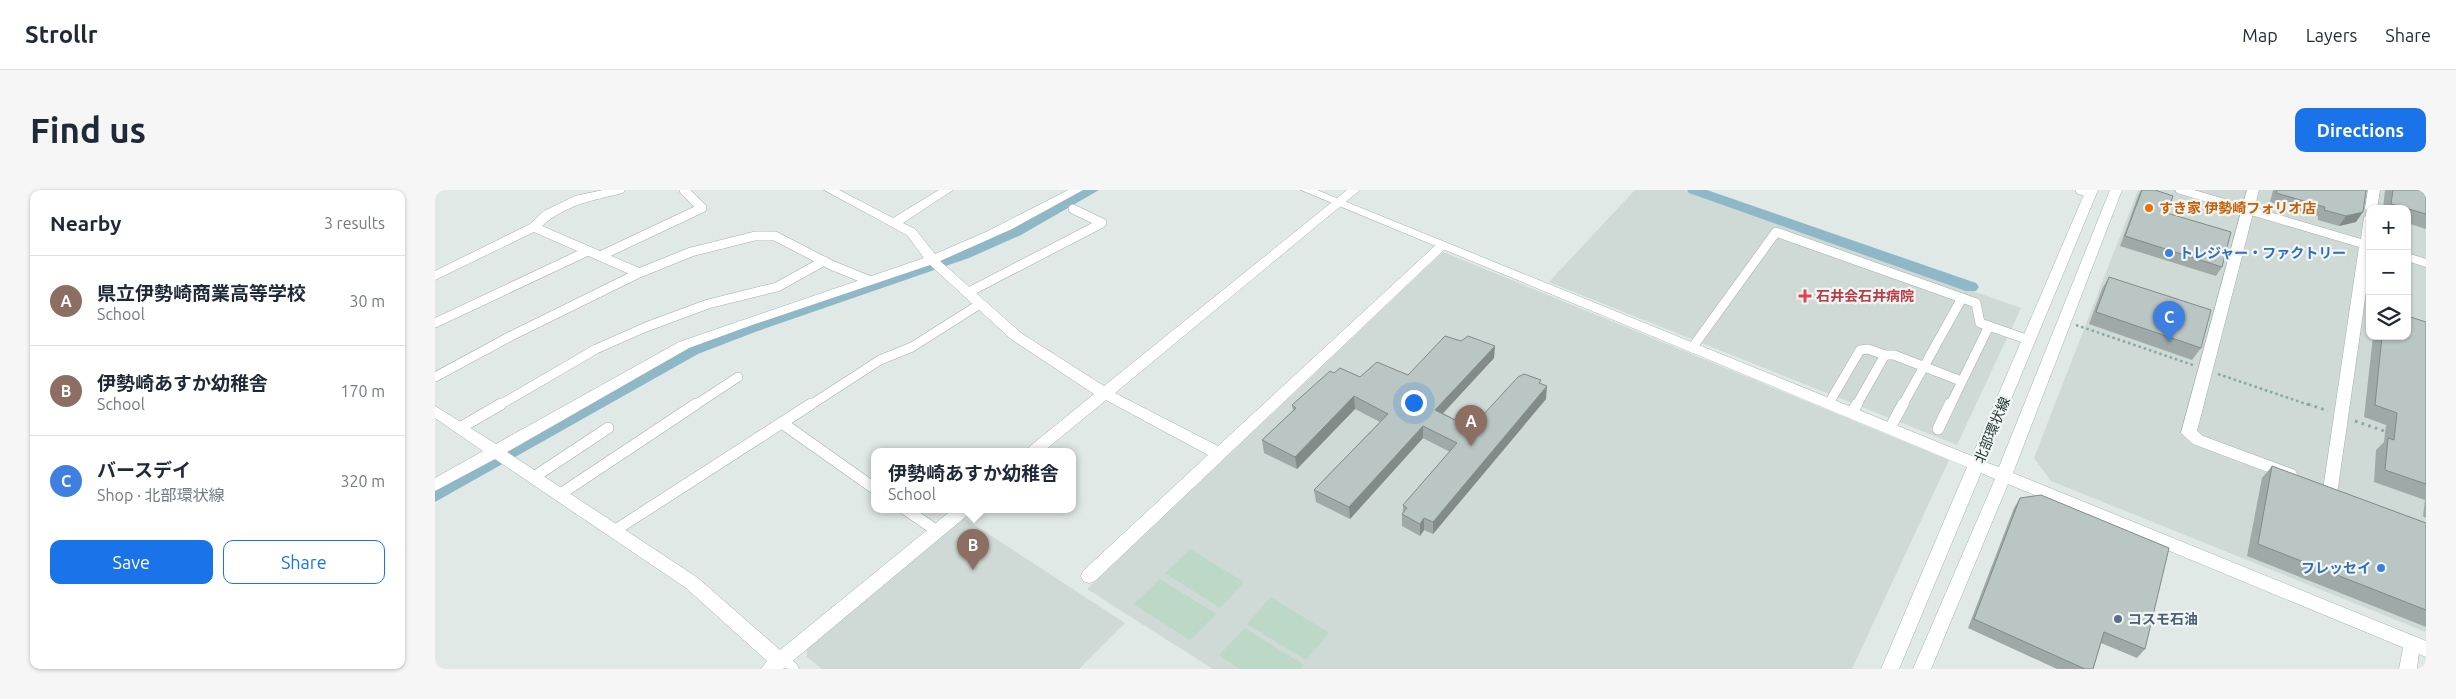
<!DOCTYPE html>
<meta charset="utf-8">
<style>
body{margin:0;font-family:Ubuntu,"Noto Sans JP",sans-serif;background:#f6f6f7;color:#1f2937}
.controls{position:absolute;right:15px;top:15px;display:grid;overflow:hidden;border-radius:10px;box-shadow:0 1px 4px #0004}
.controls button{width:45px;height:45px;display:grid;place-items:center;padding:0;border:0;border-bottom:1px solid #e0e1e3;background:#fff;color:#1f2937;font:25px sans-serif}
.you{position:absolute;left:978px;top:212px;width:18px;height:18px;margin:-12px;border:4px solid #fff;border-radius:50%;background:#1a73e8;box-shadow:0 0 0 8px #1a73e833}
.badge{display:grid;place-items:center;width:32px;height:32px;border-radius:50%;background:#1a73e8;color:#fff;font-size:16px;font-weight:700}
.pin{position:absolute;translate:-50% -41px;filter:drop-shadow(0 1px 2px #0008)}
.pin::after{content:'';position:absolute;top:26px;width:18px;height:15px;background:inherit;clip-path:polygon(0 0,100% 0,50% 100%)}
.popup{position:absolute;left:436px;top:258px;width:205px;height:65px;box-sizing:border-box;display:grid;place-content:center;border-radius:10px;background:#fff;filter:drop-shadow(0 1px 4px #0005);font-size:16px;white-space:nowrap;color:#747a83}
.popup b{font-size:19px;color:#1f2937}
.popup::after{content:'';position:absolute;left:50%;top:100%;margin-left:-10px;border:10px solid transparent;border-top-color:#fff}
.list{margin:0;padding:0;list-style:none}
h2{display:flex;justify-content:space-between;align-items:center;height:65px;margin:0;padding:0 20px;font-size:21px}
h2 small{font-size:16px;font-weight:400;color:#747a83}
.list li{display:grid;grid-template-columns:32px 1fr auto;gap:15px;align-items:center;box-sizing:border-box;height:90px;padding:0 20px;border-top:1px solid #e0e1e3}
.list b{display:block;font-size:19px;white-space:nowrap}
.list p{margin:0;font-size:16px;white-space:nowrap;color:#747a83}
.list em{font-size:16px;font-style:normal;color:#747a83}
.actions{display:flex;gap:10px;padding:15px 20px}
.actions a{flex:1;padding:11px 0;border:1px solid #1a73e8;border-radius:10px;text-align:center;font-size:18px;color:#1a73e8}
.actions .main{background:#1a73e8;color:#fff}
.icon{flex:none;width:28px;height:28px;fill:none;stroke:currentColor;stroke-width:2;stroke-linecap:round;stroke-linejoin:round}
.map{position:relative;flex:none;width:1991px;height:479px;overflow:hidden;border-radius:10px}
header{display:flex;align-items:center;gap:30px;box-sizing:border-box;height:70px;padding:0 25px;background:#fff;border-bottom:1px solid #e0e1e3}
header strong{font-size:24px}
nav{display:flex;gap:28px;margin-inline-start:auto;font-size:18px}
.intro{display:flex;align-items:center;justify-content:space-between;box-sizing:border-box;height:120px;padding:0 30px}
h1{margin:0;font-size:35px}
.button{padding:12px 22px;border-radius:10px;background:#1a73e8;color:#fff;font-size:18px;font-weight:700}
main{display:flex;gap:30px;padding:0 30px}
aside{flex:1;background:#fff;border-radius:10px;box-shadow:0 1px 4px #0004}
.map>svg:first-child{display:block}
.built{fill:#cfd9d5;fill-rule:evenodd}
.green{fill:#bcd8c7}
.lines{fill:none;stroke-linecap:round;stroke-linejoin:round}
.canal{fill:#8eb8c8;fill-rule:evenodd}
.lane-far1-casing{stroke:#a4b0ad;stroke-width:10}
.lane-casing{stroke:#a4b0ad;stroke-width:12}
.street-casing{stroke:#a4b0ad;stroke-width:1}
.secondary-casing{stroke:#a1b4af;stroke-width:1}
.path-far1{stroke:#84a9a2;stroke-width:2.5;stroke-dasharray:2.5 3;stroke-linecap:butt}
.path{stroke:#84a9a2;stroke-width:3;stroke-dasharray:2.5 4.5;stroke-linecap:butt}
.lane-far1{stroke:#fff;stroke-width:9}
.lane{stroke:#fff;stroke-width:11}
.street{fill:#fff;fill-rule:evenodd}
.secondary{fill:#fff;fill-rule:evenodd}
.wall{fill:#9faaa8}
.shaded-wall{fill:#828b88}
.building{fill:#b9c6c3;stroke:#828b88}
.food-dot{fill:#e8710a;stroke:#f0f6f4;stroke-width:2}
.shop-dot{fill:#3f7fe0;stroke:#f0f6f4;stroke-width:2}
.health-dot{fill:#e0444e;stroke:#f0f6f4;stroke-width:2}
.service-dot{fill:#5c6f8a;stroke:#f0f6f4;stroke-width:2}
.labels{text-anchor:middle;stroke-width:4.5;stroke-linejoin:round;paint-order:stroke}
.food-label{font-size:14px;font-weight:bold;fill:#c56008;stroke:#f0f6f4;text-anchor:start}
.shop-label{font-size:14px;font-weight:bold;fill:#366cbe;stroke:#f0f6f4;text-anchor:start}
.health-label{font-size:14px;font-weight:bold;fill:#be3a42;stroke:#f0f6f4;text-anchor:start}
.street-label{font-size:14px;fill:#233735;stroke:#f0f6f4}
.service-label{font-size:14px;font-weight:bold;fill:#4e5e75;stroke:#f0f6f4;text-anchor:start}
</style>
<header>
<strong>Strollr</strong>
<nav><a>Map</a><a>Layers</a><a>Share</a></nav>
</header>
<div class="intro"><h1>Find us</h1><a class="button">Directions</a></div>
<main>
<aside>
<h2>Nearby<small>3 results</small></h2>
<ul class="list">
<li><span class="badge" style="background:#8d6e63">A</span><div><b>県立伊勢崎商業高等学校</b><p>School</p></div><em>30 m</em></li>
<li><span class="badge" style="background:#8d6e63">B</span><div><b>伊勢崎あすか幼稚舎</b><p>School</p></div><em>170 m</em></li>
<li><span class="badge" style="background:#3f7fe0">C</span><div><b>バースデイ</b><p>Shop · 北部環状線</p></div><em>320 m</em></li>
</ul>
<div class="actions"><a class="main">Save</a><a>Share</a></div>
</aside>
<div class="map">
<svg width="1991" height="479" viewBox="0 0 1991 479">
<rect width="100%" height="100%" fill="#e0e9e6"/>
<g class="built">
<path d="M1200 0H1249L1586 118 1522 255 1114 92Z"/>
<path d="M1703 0H1991V442L1616 291 1599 268ZM1935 19H1972V146H1935Z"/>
<path d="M1008 62 1514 270 1417 479H778L652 399Z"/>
<path d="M529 328 690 433 644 479H387L372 467V458Z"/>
</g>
<g class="green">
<path d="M755 359 809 392 785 418 730 383Z"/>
<path d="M725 389 781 424 755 450 699 414Z"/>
<path d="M836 407 894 443 871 470 812 434Z"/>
<path d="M810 438 869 475 866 479H805L784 465Z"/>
</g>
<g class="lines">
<g class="canal">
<path d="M647 0H664L586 45 534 68 320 142 263 164 0 312V296L251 156 308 134 524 62 576 39Z"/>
<path d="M1252 0H1272L1541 93 1544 97 1541 101H1531L1254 3Z"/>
</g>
<g class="lane-far1-casing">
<g id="lane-far1">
<path d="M1645 0 1656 3"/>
<path d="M165 66 267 18 249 0"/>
<path d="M532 103 667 33 638 19"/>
<path d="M1527 108 1541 113 1545 133 1594 150"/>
<path d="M0 133 153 61"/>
<path d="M1257 158 1341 42 1527 108 1467 216"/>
<path d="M1450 165H1459L1526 191"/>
<path d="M0 187 76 146 204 83 256 62 320 46H340L396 75 433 90"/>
<path d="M1394 213 1425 160 1433 159 1450 165 1421 216"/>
<path d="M63 216 161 159 211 137 273 114 342 97 389 71"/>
<path d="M259 216 303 187"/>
<path d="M374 216 445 170 477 157 545 114"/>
<path d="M1515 216 1554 136"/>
</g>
</g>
<g class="lane-casing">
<g id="lane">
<path d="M1417 223 1422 214"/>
<path d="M347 233 439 298"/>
<path d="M25 238 66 214"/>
<path d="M1455 238 1468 214"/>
<path d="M1503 239 1515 214"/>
<path d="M99 287 173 238"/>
<path d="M124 305 261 214"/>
<path d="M470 319 502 341"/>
<path d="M179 341 376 214"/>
</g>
</g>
<g class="street-casing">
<g id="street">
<path d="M168 0H190L188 3C159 10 130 15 107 36L209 80 211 83 209 86H199L99 42 0 90V81L95 34 109 21 140 6Z"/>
<path d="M389 0H404L458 28 504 0H518L468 33 480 39 500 64 551 42 633 0H648L577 39 505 71 586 143 669 196 912 0H925L680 203 783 256 1003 53H1011L1013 56 660 391 654 393 648 391 646 386 648 381 773 265 671 210 609 261H592L594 257 659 204 576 149 495 75 317 135 254 158 72 262 263 388 345 460 518 319H537L535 323 348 479H326L332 471 251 398 60 269 0 301V288L48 261 0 228V216L61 254 244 152 489 68 472 45Z"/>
<path d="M1740 0H1759L1926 49 1929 27 1935 23V74L1902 304 1896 306 1890 304 1888 300 1924 57 1742 3Z"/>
<path d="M1933 0H1945L1942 19H1935V22L1930 19Z"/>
<path d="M1972 63 1991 69V77L1972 71Z"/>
<path d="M1976 445 1982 448 1985 453 1982 479H1964L1970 448Z"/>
</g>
</g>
<g class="secondary-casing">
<g id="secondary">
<path d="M866 0H882L1537 266 1651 0H1663L1550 272 1564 277 1675 0H1687L1578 283 1991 451V467L1573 294 1496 479H1478L1560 289 1546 283 1464 479H1446L1532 277Z"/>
<path d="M1812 0H1824L1762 241 1768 246 1860 280 1862 284 1860 288 1854 290 1758 254 1746 243Z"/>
<path d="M345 463 361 473 364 479C353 479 341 479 336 471L339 465Z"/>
</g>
</g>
<g class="path-far1">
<path d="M1641 135 1758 175"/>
<path d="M1783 184 1877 216"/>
</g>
<g class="path">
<path d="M1873 214 1893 221"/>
<path d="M1920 231 1952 242"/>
</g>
<use href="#lane-far1" class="lane-far1"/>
<use href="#lane" class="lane"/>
<use href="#street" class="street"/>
<use href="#secondary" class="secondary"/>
</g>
<g class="wall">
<path d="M1706 0H1720L1732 23 1787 77 1781 86 1685 56 1703 6Z"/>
<path d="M1838 0H1931L1921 32 1904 36 1883 30V26L1835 12Z"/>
<path d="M1950 0H1991V39L1972 33V19H1948Z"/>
<path d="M1674 87 1766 158 1757 170 1654 134 1667 99Z"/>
<path d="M1991 132V328L1988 326 1990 310 1939 292 1941 260 1949 252 1951 235 1929 227 1938 146H1972Z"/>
<path d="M1059 168 1008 223 1036 238 1106 194 1111 209 998 344 989 340 985 346 967 336V324L968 322V315L1015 262 988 248 915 329 881 312 879 300 945 232 920 219 862 279 829 263 827 250 858 221 857 215 899 183 925 187 973 185Z"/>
<path d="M1837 276 1991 333V437L1812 366 1827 288Z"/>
<path d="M1585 308 1710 459 1702 468 1666 453 1658 479H1622L1533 438 1579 318Z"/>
</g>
<g class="shaded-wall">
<path d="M1928 22 1921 32 1904 36 1911 26Z"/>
<path d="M1060 156 1059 168 1000 232V220Z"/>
<path d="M1112 196 1111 209 998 344V332Z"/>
<path d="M919 206 920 219 862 279 860 267Z"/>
<path d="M988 236V248L915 329 914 317Z"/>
<path d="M989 328V340L985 346V334Z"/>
</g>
<g class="building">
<path d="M1707 0H1720L1738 6 1732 23 1796 42 1787 77 1690 46Z"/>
<path d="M1842 0H1931L1928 22 1911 26 1889 20 1890 17 1841 3Z"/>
<path d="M1958 0H1991V24L1956 14Z"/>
<path d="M1674 87 1776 120 1766 158 1661 122Z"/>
<path d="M1972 126 1991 132V294L1950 280 1953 248 1959 250 1962 223 1940 215 1947 146H1972Z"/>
<path d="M1010 146 1026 151 1033 146 1060 156 1000 220 1036 238 1083 187 1089 184 1106 190 1104 193 1112 196 998 332 989 328 985 334 967 324 972 318 968 315 1022 253 988 236 914 317 879 300 953 224 919 206 860 267 827 250 861 218 857 215 895 181 899 183 905 178 925 187 942 172 973 185Z"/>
<path d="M1837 276 1991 333V420L1823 354Z"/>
<path d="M1606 305 1734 358 1710 459 1669 442 1658 479H1650L1539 429 1585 308Z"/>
</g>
<circle class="food-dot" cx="1714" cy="18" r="5"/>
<g class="shop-dot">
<circle cx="1734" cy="63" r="5"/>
<circle cx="1946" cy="378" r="5"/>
</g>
<path class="health-dot" d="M1367.5 98.5h5v5h5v5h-5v5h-5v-5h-5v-5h5z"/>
<circle class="service-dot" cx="1683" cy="429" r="5"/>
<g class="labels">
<g class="food-label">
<text x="1724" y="23">すき家 伊勢崎フォリオ店</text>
</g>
<g class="shop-label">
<text x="1744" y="68">トレジャー・ファクトリー</text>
<text x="1936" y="383" text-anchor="end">フレッセイ</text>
</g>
<g class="health-label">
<text x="1381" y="111">石井会石井病院</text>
</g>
<g class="street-label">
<text transform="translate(1557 240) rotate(-67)" y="5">北部環状線</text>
</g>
<g class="service-label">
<text x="1693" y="434">コスモ石油</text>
</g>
</g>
</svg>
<div class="controls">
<button>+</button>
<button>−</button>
<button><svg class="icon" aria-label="layers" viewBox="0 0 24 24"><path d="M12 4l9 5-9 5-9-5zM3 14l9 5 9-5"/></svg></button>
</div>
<div class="you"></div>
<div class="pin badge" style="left:1036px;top:256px;background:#8d6e63">A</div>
<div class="pin badge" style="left:538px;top:380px;background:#8d6e63">B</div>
<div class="popup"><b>伊勢崎あすか幼稚舎</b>School</div>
<div class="pin badge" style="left:1734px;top:152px;background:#3f7fe0">C</div>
</div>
</main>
